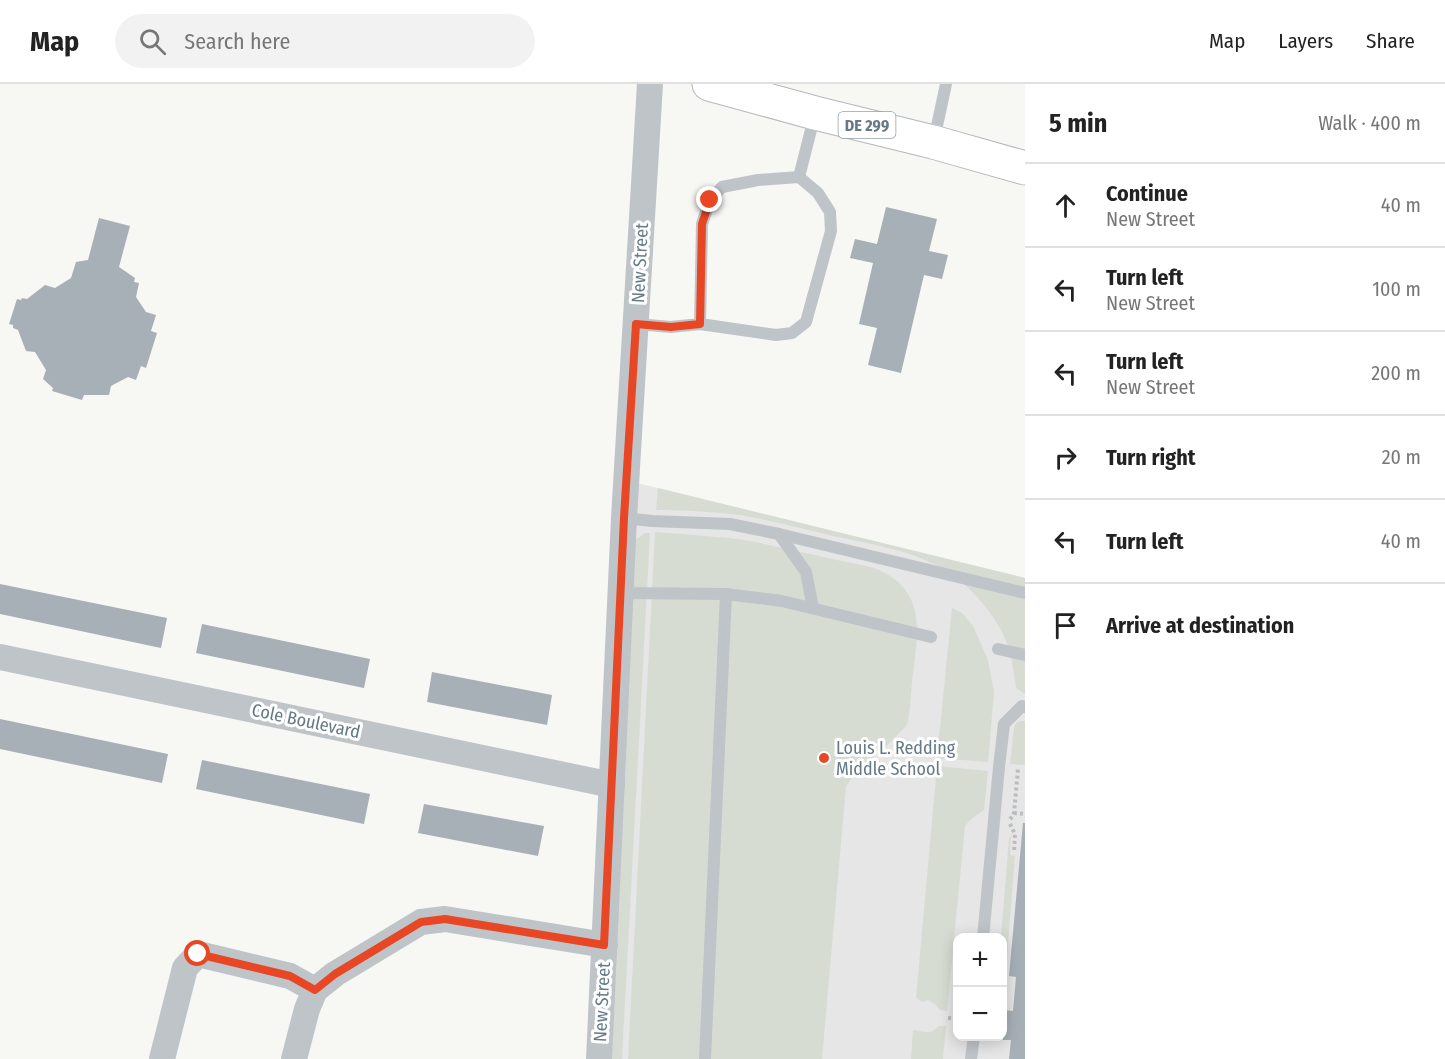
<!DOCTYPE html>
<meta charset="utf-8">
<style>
body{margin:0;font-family:"Fira Sans Condensed",sans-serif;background:#f2f2f2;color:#222}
.controls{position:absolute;right:18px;bottom:18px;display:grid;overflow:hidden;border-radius:12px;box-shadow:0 3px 15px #0003}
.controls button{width:54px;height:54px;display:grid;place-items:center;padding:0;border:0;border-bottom:2px solid #e0e0e0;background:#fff;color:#222;font:30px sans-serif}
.stop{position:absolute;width:18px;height:18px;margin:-14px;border:4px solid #e74724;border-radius:50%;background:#fff}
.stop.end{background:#e74724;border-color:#fff;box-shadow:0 2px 6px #0008}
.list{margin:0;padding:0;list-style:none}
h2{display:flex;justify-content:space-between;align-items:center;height:78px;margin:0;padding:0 24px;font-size:26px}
h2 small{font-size:20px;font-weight:400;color:#767676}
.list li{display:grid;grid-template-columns:39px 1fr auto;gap:18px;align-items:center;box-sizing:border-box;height:84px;padding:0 24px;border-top:2px solid #e0e0e0}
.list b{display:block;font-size:22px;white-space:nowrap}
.list p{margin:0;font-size:20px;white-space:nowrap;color:#767676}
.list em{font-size:20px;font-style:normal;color:#767676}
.icon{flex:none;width:33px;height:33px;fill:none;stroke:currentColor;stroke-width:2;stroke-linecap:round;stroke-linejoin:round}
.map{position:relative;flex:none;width:1025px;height:975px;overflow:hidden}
header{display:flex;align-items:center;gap:36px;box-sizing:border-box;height:84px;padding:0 30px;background:#fff;border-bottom:2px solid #e0e0e0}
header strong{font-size:28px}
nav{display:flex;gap:33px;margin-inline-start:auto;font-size:21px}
.search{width:420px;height:54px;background:#f2f2f2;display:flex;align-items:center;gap:15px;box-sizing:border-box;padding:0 21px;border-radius:33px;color:#767676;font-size:22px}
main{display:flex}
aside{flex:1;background:#fff}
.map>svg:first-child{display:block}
.built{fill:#e5e6e5;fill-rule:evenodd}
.green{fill:#d7dcd3}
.building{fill:#a7b0b6}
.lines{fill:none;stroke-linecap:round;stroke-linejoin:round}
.primary-casing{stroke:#b3b8bc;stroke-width:35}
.path{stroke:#b9bdbf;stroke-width:4;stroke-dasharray:3 3;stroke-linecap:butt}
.lane{stroke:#bfc4c8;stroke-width:12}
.street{stroke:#bfc4c8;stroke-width:26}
.primary{stroke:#fff;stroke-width:33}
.route{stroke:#e74724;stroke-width:8}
.poi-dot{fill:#e74724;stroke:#fff;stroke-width:2}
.labels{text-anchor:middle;stroke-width:6;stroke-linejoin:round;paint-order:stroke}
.shield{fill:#fff;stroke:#93a1aa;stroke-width:1.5}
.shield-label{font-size:16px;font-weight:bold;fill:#657986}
.street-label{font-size:18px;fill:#657986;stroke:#fff}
.poi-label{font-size:18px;fill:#657986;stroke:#fff;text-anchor:start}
</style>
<header>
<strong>Map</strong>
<div class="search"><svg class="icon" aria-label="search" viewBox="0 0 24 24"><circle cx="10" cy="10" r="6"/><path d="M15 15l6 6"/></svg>Search here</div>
<nav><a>Map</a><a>Layers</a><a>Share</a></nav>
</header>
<main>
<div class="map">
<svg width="1025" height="975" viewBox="0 0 1025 975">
<rect width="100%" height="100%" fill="#f7f7f4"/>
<path class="built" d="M637 399 1025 494V975H608ZM958 854H1002V952H958Z"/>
<g class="green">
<path d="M658 404 1025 494V610L1016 604C1014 589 1012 573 1007 559 995 528 964 494 934 480 902 464 864 459 829 451 800 444 770 436 740 431 716 428 692 427 667 426H656Z"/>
<path d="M655 448 730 454 751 457 874 484C930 506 917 551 912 599 911 607 910 634 907 640 906 643 901 647 898 650 882 669 859 682 846 702L822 975H628Z"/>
<path d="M645 449H650L622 975H609L634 457Z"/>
<path d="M952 524 962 529 973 542 988 576 994 608 988 678 937 674Z"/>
<path d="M1020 637H1025V681L1010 680 1014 644 1016 639Z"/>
<path d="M937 682 988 687 984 726 969 737 965 742 947 927 940 926 935 920 928 916 922 918 916 914Z"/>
<path d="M1011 752 1010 771 1015 772 1007 872H1003L1002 854 1001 853 1009 754Z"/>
<path d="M938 942H946L943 975H911L913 946C923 947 931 952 938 942Z"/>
</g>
<g class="building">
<path d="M886 123 937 135 929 167 948 171 942 195 924 191 901 289 868 281 877 244 859 240 873 179 850 174 855 155 877 160Z"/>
<path d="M99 134 130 142 119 183 135 194 134 198 139 199 136 213 146 228 156 231 151 247 157 249 146 284 141 282 136 296 128 293 111 302 109 311H84L82 316 52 307 53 304 43 295 46 286 35 268 26 267 18 246 13 244V241L9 240 17 215 21 216 22 214 27 215 45 201 55 204 71 194 76 178 88 176Z"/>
<path d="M0 500 167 534 161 564 0 530Z"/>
<path d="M202 540 370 575 364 604 196 569Z"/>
<path d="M432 588 552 611 547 641 427 618Z"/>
<path d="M0 635 168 670 162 699 0 665Z"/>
<path d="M202 676 370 710 364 740 196 705Z"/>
<path d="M424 720 544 742 538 772 418 749Z"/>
<path d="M1023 739H1025V975H1009L1011 956H1003L1005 926 1013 927 1016 893 1009 892Z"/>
</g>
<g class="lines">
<g class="primary-casing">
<path id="primary" d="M709 0 815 29 933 58 1025 84"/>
</g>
<g class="path">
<path d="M1014 729 1025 730"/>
<path d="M1010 735 1013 732 1014 729 1018 685"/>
<path d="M1010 740 1015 750 1014 768"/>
<path d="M948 934 958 935"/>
<path d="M1002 940 1004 941"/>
</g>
<g class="lane">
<path d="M934 56 946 0"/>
<path d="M799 93 815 30"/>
<path d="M636 240 671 243 700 240 776 251 792 249 806 238 831 147 830 128 818 109 799 93 758 96 722 103 710 116 702 140 700 240"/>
<path d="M624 434 652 437 730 440 779 450 1025 509"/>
<path d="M779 450 806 488 813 524"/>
<path d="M620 509 726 510 782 517 931 553"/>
<path d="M998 565 1025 571"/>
<path d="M983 854 999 683 1004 640 1022 622 1025 623"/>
<path d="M705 975 726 510"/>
<path d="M971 975 974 952"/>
</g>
<g class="street">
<path d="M0 573 612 701"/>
<path d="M162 975 185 884 198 870 290 892 315 906"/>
<path d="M294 975 307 925 315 906 335 890 421 838 445 835 605 861"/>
<path d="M599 975 624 434 650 0"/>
</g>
<use href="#primary" class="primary"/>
</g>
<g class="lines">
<path class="route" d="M198 870 290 892 315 906 335 890 421 838 445 835 604 861 624 434 636 240 671 243 700 240 702 140 710 116"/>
</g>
<circle class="poi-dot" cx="824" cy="674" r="6"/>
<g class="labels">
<rect class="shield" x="838.5" y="28" width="57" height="26" rx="4.5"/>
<g class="shield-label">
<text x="867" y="47">DE 299</text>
</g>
<g class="street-label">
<text transform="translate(640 179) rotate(-87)" y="6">New Street</text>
<text transform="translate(306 637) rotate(12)" y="6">Cole Boulevard</text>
<text transform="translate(602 918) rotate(-87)" y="6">New Street</text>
</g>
<g class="poi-label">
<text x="836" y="670">Louis L. Redding<tspan x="836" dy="21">Middle School</tspan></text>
</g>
</g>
</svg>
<div class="controls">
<button>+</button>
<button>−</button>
</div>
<div class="stop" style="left:198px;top:870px"></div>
<div class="stop end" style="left:710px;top:116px"></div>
</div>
<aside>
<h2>5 min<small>Walk · 400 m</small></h2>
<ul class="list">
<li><svg class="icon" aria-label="ahead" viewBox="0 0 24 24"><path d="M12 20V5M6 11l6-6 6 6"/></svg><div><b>Continue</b><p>New Street</p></div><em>40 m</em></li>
<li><svg class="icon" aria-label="left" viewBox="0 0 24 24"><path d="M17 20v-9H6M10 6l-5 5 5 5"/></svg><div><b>Turn left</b><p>New Street</p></div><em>100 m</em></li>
<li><svg class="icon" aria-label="left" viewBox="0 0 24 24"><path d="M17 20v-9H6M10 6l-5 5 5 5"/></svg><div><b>Turn left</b><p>New Street</p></div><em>200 m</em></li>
<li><svg class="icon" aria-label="right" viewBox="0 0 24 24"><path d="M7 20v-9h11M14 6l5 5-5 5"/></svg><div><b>Turn right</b></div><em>20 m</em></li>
<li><svg class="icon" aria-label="left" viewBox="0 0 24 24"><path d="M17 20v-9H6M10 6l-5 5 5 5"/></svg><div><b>Turn left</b></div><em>40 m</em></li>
<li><svg class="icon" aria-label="arrive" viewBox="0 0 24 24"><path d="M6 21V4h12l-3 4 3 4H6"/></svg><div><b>Arrive at destination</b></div></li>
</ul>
</aside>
</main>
